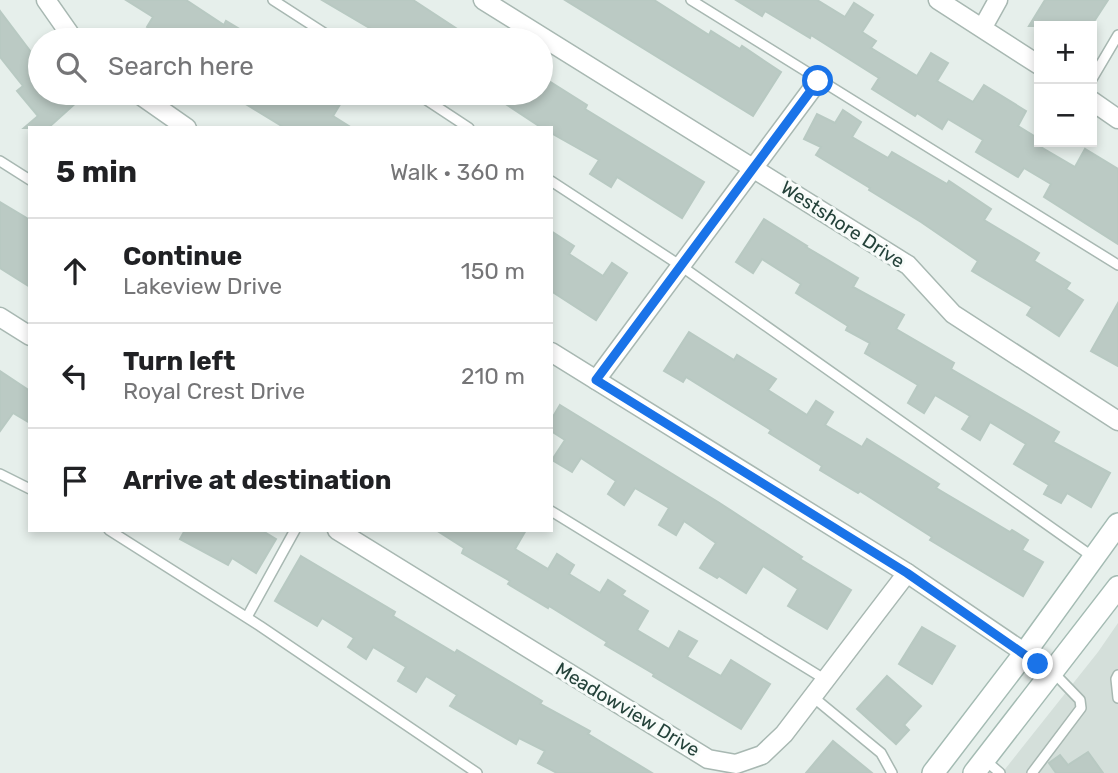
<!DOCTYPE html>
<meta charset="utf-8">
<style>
body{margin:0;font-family:Rubik,sans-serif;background:#f6f6f6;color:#202124}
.controls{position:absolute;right:21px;top:21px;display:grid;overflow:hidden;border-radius:0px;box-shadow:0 4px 10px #0003}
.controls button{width:63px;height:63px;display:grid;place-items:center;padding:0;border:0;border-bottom:2px solid #e0e0e0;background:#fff;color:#202124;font:35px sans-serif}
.stop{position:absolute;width:21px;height:21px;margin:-16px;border:5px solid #1a73e8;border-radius:50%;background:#fff}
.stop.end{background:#1a73e8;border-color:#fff;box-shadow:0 2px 7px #0008}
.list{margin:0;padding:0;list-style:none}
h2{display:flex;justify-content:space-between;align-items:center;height:91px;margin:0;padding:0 28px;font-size:30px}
h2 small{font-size:23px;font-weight:400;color:#757577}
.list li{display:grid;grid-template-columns:46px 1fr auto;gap:21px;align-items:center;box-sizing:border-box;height:105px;padding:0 28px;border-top:2px solid #e0e0e0}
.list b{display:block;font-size:26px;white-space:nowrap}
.list p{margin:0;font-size:23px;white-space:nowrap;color:#757577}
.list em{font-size:23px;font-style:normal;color:#757577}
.icon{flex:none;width:38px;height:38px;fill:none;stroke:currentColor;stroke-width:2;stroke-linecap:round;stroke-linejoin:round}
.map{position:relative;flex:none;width:1118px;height:773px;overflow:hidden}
.search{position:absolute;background:#fff;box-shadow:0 4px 10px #0003;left:28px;top:28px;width:525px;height:77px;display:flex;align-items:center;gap:18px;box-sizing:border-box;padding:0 24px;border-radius:38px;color:#757577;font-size:26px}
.panel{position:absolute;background:#fff;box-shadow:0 4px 10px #0003;left:28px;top:126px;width:525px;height:406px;border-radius:0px}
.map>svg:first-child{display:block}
.built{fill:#d4dfda}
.building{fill:#bbcac4;stroke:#b8c9c2;stroke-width:2}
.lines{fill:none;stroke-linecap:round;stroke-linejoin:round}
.service-casing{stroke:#a8b8b2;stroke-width:12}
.minor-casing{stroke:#a8b8b2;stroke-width:21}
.secondary-casing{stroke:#a4bbb3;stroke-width:24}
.service{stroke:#fff;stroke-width:9}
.minor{stroke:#fff;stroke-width:18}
.secondary{stroke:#fff;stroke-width:21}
.route{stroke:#1a73e8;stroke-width:9}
.labels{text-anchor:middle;stroke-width:6;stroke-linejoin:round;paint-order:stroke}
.street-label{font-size:19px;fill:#24423a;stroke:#f7fbf9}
</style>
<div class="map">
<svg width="1118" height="773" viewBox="0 0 1118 773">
<rect width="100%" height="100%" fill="#e6efeb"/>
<path class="built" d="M1118 623V773H1002L1098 652Z"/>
<g class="building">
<path d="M126 0H186L224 25 226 21 258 40H166L147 27 153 17Z"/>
<path d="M322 0H413L474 40H390Z"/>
<path d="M565 0H654L709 35 711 31 740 49 742 46 781 72 753 116Z"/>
<path d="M736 0H817L845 17 854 3 873 15 862 32 876 41 871 48 917 76 931 53 948 63 937 81 973 102 984 85 1026 111 1018 126 1039 139V146L1075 167 1085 149 1118 169V244L1044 197 1051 184 1024 168 1018 177 976 152 983 140 948 119 942 129 917 113 915 116 872 89 879 78 811 35 810 38 765 11 762 16Z"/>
<path d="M1045 0H1108L1091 26H1029Z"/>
<path d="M0 11 40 64V93H70L78 101 48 128H24L38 116 17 91 23 86 0 57Z"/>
<path d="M541 76 587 105 585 109 704 182 682 218 617 177 611 187 590 174 599 160 551 133V128H542L489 93H541Z"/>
<path d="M251 93H328L342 101 333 116 352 128H285L244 103Z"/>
<path d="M843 110 861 122 852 137 888 158 892 152 947 184 949 181 991 209 984 220 1039 253 1034 261 1070 283 1066 289 1083 300 1059 336 1027 315 1032 307 972 271 978 261 921 222 869 190 870 188 816 155 821 147 804 139 817 114 835 123Z"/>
<path d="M0 202 30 220V287L0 268Z"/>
<path d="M764 219 807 246 806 247 858 278 853 287 904 315 896 329 954 363 951 369 1059 432 1053 442 1110 473 1091 507 1067 493 1061 503 1044 494 1049 485 1014 464 1026 444 990 422 980 440 962 429 970 416 935 395 924 413 908 403 918 385 865 353 870 343 846 330 848 326 796 293 801 284 762 259 753 273 736 262Z"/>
<path d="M551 231 574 246 569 254 603 276 612 263 627 273 596 320 551 291Z"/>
<path d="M1118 303V366L1091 351Z"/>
<path d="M689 332 734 360 737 355 776 379 768 390 807 415 816 401 833 412 825 425 862 447 867 439 939 484 936 488 1010 532 1012 530 1028 540 1022 550 1043 562 1023 596 930 540 932 537 860 491 858 493 820 470 822 466 769 433 771 430 686 377 683 382 664 371Z"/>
<path d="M0 371 30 391V423L13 413 0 431Z"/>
<path d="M560 405 718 502 802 557 800 559 851 590 827 629 788 606 798 589 763 566 746 593 719 576 717 578 700 568 716 543 684 521 676 535 659 525 669 508 635 488 624 505 608 494 616 481 581 458 572 472 552 460 565 440 551 431V420Z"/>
<path d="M185 530H261L276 539 256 573 232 558 228 565 180 539Z"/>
<path d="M436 530H526L515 549 548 569 557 554 574 565 569 574 600 593 608 580 625 591 622 595 648 611 637 630 669 649 679 631 697 641 687 657 721 676 731 660 770 684 741 729 653 676 654 674 605 645 607 642 549 606 548 608 508 584 510 581 462 553 464 548Z"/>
<path d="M301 556 395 612 393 616 455 653 457 650 542 701 540 704 590 731 588 734 652 773H557L538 763 545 751 519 738 516 744 450 706 457 695 426 676 416 692 398 681 406 667 373 647 366 659 348 647 354 638 322 618 317 626 275 601Z"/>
<path d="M922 627 955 646 932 684 899 664Z"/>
<path d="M887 676 921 706 904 725 909 730 896 744 857 709Z"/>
<path d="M833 741 872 773H806Z"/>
<path d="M1088 752 1103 773H1056L1049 763 1060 755 1068 765Z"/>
</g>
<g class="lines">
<g class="service-casing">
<g id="service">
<path d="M273 0 335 40"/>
<path d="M691 0 1118 265"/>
<path d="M1092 79 1118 35"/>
<path d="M416 93 469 128"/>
<path d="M0 161 30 180"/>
<path d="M551 181 681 266 1093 557"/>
<path d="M0 474 30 489"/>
<path d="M551 511 826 680"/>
<path d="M109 530 260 626 477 773"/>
<path d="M247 617 295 530"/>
<path d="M1118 675 1116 679 1118 698"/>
<path d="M813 697 881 753 892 773"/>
<path d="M985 760 1000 773"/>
<path d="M1032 773 1081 708 1080 700 1053 672"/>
</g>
</g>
<g class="minor-casing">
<g id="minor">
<path d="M46 0 74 40"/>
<path d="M483 0 908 265 953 314 1118 421"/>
<path d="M938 0 1039 65"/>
<path d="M983 27 998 0"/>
<path d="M137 93 187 128"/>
<path d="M1092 101 1118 119"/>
<path d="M0 317 30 336"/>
<path d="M551 352 907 573 1053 672"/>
<path d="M596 380 818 81"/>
<path d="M337 530 708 759 736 764 762 755 784 734 907 573"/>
</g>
</g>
<g class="secondary-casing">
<g id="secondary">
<path d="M933 773 1024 654 1118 524"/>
<path d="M974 773 1118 587"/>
</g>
</g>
<use href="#service" class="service"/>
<use href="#minor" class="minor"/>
<use href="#secondary" class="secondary"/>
</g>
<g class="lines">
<path class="route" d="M818 81 596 380 907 573 1038 664"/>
</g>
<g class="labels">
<g class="street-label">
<text transform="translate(843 224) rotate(33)" y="7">Westshore Drive</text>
<text transform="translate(628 709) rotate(31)" y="7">Meadowview Drive</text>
</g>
</g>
</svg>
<div class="controls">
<button>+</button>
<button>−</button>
</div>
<div class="stop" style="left:818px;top:81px"></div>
<div class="stop end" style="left:1038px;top:664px"></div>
<div class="search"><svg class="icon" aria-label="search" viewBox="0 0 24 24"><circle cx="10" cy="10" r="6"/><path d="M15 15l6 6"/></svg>Search here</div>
<section class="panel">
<h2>5 min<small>Walk · 360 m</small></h2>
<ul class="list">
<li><svg class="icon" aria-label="ahead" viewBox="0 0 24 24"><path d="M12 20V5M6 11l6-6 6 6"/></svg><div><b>Continue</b><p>Lakeview Drive</p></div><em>150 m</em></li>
<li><svg class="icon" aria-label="left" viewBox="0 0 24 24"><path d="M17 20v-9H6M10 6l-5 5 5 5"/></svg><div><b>Turn left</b><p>Royal Crest Drive</p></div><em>210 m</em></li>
<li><svg class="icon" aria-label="arrive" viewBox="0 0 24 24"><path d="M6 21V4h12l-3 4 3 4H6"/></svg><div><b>Arrive at destination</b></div></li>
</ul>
</section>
</div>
